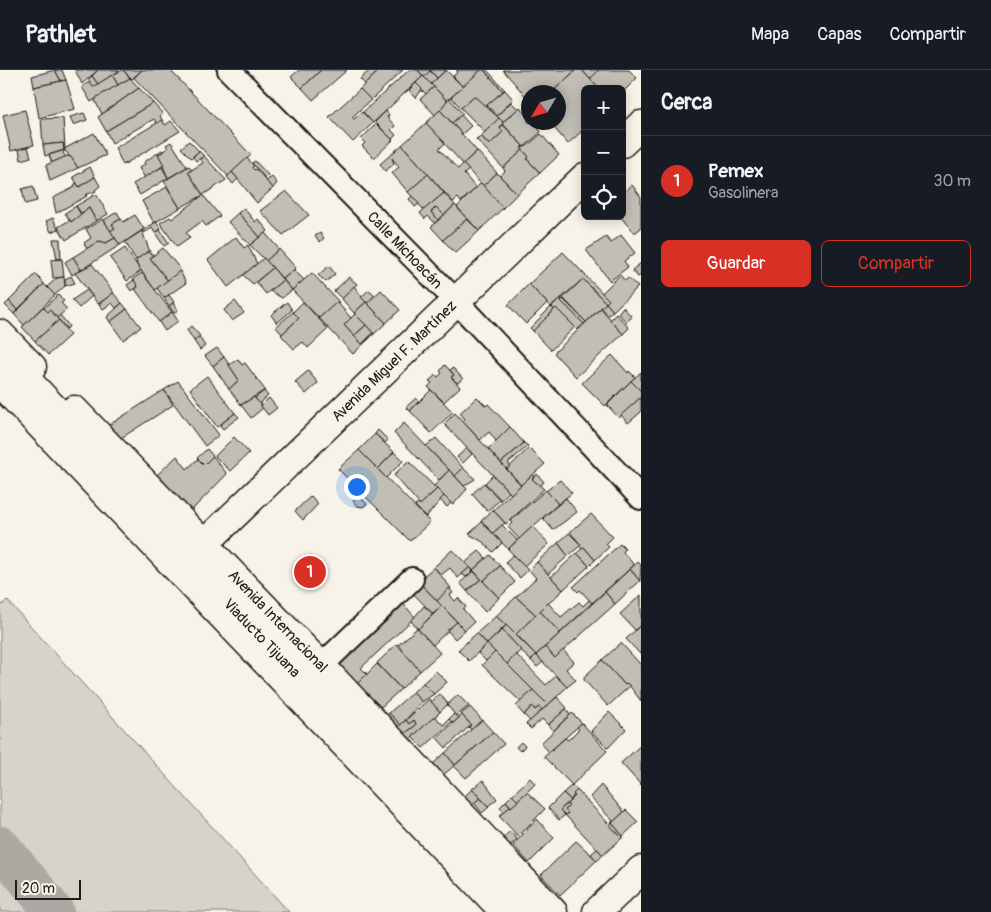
<!DOCTYPE html>
<html lang="es">
<meta charset="utf-8">
<style>
body{margin:0;font-family:Pangolin,sans-serif;background:#20242c;color:#f1f3f6}
.controls{position:absolute;right:15px;top:15px;display:grid;overflow:hidden;border-radius:8px;box-shadow:0 2px 12px #0003}
.controls button{width:45px;height:45px;display:grid;place-items:center;padding:0;border:0;border-bottom:1px solid #363941;background:#171b24;color:#f1f3f6;font:25px sans-serif}
.compass{position:absolute;left:521px;top:15px;width:45px;height:45px;border-radius:50%;background:#171b24;box-shadow:0 2px 12px #0003;rotate:232deg}
.scale{position:absolute;left:15px;bottom:12px;width:66px;box-sizing:border-box;padding-left:5px;border:2px solid #1c1c1c;border-top:0;font-size:14px;line-height:18px;white-space:nowrap;color:#1c1c1c;-webkit-text-stroke:4px #f7f3e8;paint-order:stroke}
.you{position:absolute;left:356px;top:416px;width:18px;height:18px;margin:-12px;border:4px solid #fff;border-radius:50%;background:#1a73e8;box-shadow:0 0 0 8px #1a73e833}
.badge{display:grid;place-items:center;width:32px;height:32px;border-radius:50%;background:#d93025;color:#fff;font-size:16px;font-weight:700}
.pin{position:absolute;translate:-50% -50%;border:2px solid #fff;box-shadow:0 1px 5px #0006}
.list{margin:0;padding:0;list-style:none}
h2{display:flex;justify-content:space-between;align-items:center;height:65px;margin:0;padding:0 20px;font-size:21px}
h2 small{font-size:16px;font-weight:400;color:#9ea1a6}
.list li{display:grid;grid-template-columns:32px 1fr auto;gap:15px;align-items:center;box-sizing:border-box;height:90px;padding:0 20px;border-top:1px solid #363941}
.list b{display:block;font-size:19px;white-space:nowrap}
.list p{margin:0;font-size:16px;white-space:nowrap;color:#9ea1a6}
.list em{font-size:16px;font-style:normal;color:#9ea1a6}
.actions{display:flex;gap:10px;padding:15px 20px}
.actions a{flex:1;padding:11px 0;border:1px solid #d93025;border-radius:8px;text-align:center;font-size:18px;color:#d93025}
.actions .main{background:#d93025;color:#fff}
.icon{flex:none;width:28px;height:28px;fill:none;stroke:currentColor;stroke-width:2;stroke-linecap:round;stroke-linejoin:round}
.map{position:relative;flex:none;width:641px;height:842px;overflow:hidden}
header{display:flex;align-items:center;gap:30px;box-sizing:border-box;height:70px;padding:0 25px;background:#171b24;border-bottom:1px solid #363941}
header strong{font-size:24px}
nav{display:flex;gap:28px;margin-inline-start:auto;font-size:18px}
main{display:flex}
aside{flex:1;background:#171b24}
.map>svg:first-child{display:block}
.green{fill:#d7d3cb;stroke:#7a7874}
.lines{fill:none;stroke-linecap:round;stroke-linejoin:round}
.river{stroke:#aca9a2;stroke-width:40}
.building{fill:#c0beb5;stroke:#1c1c1c}
.street-casing{stroke:#1c1c1c;stroke-width:26}
.secondary-casing{stroke:#1c1c1c;stroke-width:31}
.highway-casing{stroke:#1c1c1c;stroke-width:31}
.street{stroke:#f7f3e8;stroke-width:22}
.secondary{stroke:#f7f3e8;stroke-width:28}
.highway{stroke:#f7f3e8;stroke-width:28}
.labels{text-anchor:middle;stroke-width:4;stroke-linejoin:round;paint-order:stroke}
.street-label{font-size:15px;fill:#1c1c1c;stroke:#f7f3e8}
</style>
<header>
<strong>Pathlet</strong>
<nav><a>Mapa</a><a>Capas</a><a>Compartir</a></nav>
</header>
<main>
<div class="map">
<svg width="641" height="842" viewBox="0 0 641 842">
<rect width="100%" height="100%" fill="#f7f3e8"/>
<filter id="ink" filterUnits="userSpaceOnUse"><feTurbulence type="fractalNoise" baseFrequency=".02" numOctaves="2"/><feDisplacementMap in="SourceGraphic" scale="10" xChannelSelector="R" yChannelSelector="G"/><feConvolveMatrix kernelMatrix="1 2 1 2 8 2 1 2 1" color-interpolation-filters="sRGB"/></filter>
<g filter="url(#ink)">
<path class="green" d="M7 530 289 842H0V537Z"/>
<g class="lines">
<path class="river" d="M0 776 54 842"/>
</g>
<g class="building">
<path d="M55 0 61 11 34 17 32 6Z"/>
<path d="M55 0H62L66 10 61 11Z"/>
<path d="M75 0H98L82 14Z"/>
<path d="M98 0H118L119 1 98 14 92 6Z"/>
<path d="M123 0H142L132 9Z"/>
<path d="M123 0 130 8 118 15 112 5Z"/>
<path d="M142 0H170L251 85 228 106 134 8Z"/>
<path d="M299 0H321L302 18 291 7Z"/>
<path d="M321 0H347L313 30 302 18Z"/>
<path d="M370 0 379 1 365 14 360 9Z"/>
<path d="M380 0H403L371 30 360 19Z"/>
<path d="M409 0H418L423 6 373 53 363 42Z"/>
<path d="M418 0H430V1L424 7Z"/>
<path d="M430 0H444L445 1 437 8Z"/>
<path d="M446 0 463 17 447 31 431 14Z"/>
<path d="M456 0H481L463 17 453 6 458 2Z"/>
<path d="M481 0H484L503 21 485 37 474 26 461 38 451 27Z"/>
<path d="M484 0H487L505 20 503 21Z"/>
<path d="M503 0H576L552 22H528V29Z"/>
<path d="M576 0H582L599 19H585V58L568 74 549 52H558V22H552Z"/>
<path d="M585 0H599L590 9 583 1Z"/>
<path d="M599 0H629L637 8 622 23V19H599L590 9Z"/>
<path d="M430 1 437 8 431 14 424 7Z"/>
<path d="M112 5 118 15 91 32 82 17 89 12 93 17Z"/>
<path d="M92 6 98 14 93 17 88 9Z"/>
<path d="M423 6 434 17 426 24 423 21H420L422 19 416 13Z"/>
<path d="M130 8 139 18 102 44 95 31 97 27Z"/>
<path d="M66 10 75 39 39 48 34 17Z"/>
<path d="M416 13 422 19 416 28 409 20Z"/>
<path d="M434 17 448 32 435 45 420 29Z"/>
<path d="M139 18 153 33 106 61 98 47Z"/>
<path d="M360 19 371 30 352 47 354 49 362 42 373 53 353 72 329 47Z"/>
<path d="M505 20 513 29 497 46 487 35Z"/>
<path d="M474 26 499 48 485 62 461 38Z"/>
<path d="M449 28 463 44 452 53 440 40Z"/>
<path d="M511 32 518 39 503 52 497 46Z"/>
<path d="M153 33 163 44 160 46 162 50 157 54 154 49 112 73 106 61Z"/>
<path d="M520 37 528 48V52H533L541 62 524 77 502 53Z"/>
<path d="M25 40 34 75 11 81 3 45Z"/>
<path d="M440 40 477 81 463 94 426 53Z"/>
<path d="M386 41 389 45 387 47 395 56 391 60 396 65 392 69 375 52Z"/>
<path d="M84 43 87 50 73 55 70 47Z"/>
<path d="M461 45 471 56 462 64 452 53Z"/>
<path d="M63 48 65 78 64 79 63 73 43 75 41 49Z"/>
<path d="M499 48 503 52 500 58 503 62 489 75 481 66Z"/>
<path d="M162 50 165 55 171 51 180 61 123 95 115 78Z"/>
<path d="M426 53 445 73 439 79 458 99 463 94 469 100 464 104 476 118 461 132 458 128 453 132 402 75Z"/>
<path d="M376 54 393 70 374 88 362 76 365 73 361 69Z"/>
<path d="M503 55 523 76 521 78 523 80 503 98 476 69 481 66 489 75 503 62 500 58Z"/>
<path d="M94 63 106 85 78 98 64 79Z"/>
<path d="M541 64 559 85 540 103 527 89 529 87 521 78 527 76Z"/>
<path d="M189 71 199 81 191 88 181 78Z"/>
<path d="M171 72 187 97 168 108 158 84 168 78 166 75Z"/>
<path d="M63 73 64 80 45 86 43 75Z"/>
<path d="M402 75 428 104 408 122 392 103 399 97 392 88 394 94 385 101 380 94Z"/>
<path d="M28 77 31 87 21 90 19 79Z"/>
<path d="M65 80 63 83 66 87 52 93 49 85Z"/>
<path d="M162 80 163 82 158 84 164 95 145 108 139 98 145 94 144 92Z"/>
<path d="M523 80 529 87 527 89 540 103 517 124 500 106 505 101 503 98Z"/>
<path d="M199 81 204 86 196 91 193 87Z"/>
<path d="M477 81 497 103 483 116 463 94Z"/>
<path d="M67 86 71 87 78 98 50 111 46 95Z"/>
<path d="M204 86 226 110 203 125 188 102 203 93 200 89Z"/>
<path d="M247 88 254 96 252 97 254 100 256 99 273 118 257 133 232 102Z"/>
<path d="M255 91 268 105 265 108 252 93Z"/>
<path d="M189 96 192 100 188 102 203 125 180 138 164 111Z"/>
<path d="M90 97 95 107 79 117 73 107Z"/>
<path d="M162 97 168 108 140 125 133 114Z"/>
<path d="M232 102 238 109 233 114 227 107Z"/>
<path d="M497 103 517 124 503 138 483 116Z"/>
<path d="M428 104 444 123 424 140 408 122Z"/>
<path d="M95 107 100 116 95 120 96 121 85 125 87 126 56 143 53 128 75 117 74 115 76 113 79 117Z"/>
<path d="M272 107 277 113 273 118 266 111Z"/>
<path d="M481 113 503 138 479 161 457 137Z"/>
<path d="M632 115 641 127V158L636 162H633L620 146H622V124Z"/>
<path d="M33 116 37 131 25 134 22 119Z"/>
<path d="M167 117 180 138 154 153 142 131Z"/>
<path d="M286 121 309 145 283 165 260 141Z"/>
<path d="M444 123 455 135 444 145 436 137 431 142 438 150 435 153 428 146 425 149 420 143Z"/>
<path d="M96 124 108 144 96 151 89 138 81 143 76 136Z"/>
<path d="M203 125 220 146 206 156 202 151 186 163 190 168 177 177 160 153 170 147 172 149Z"/>
<path d="M412 126 419 134 415 137 409 129Z"/>
<path d="M455 135 467 149 443 170 431 157Z"/>
<path d="M76 136 81 145 71 152 65 143Z"/>
<path d="M436 137 444 145 438 150 431 142Z"/>
<path d="M89 138 96 151 66 170 58 157 70 150 71 152Z"/>
<path d="M244 138 255 152 258 149 268 161 260 167 238 143Z"/>
<path d="M117 142 121 149 112 154 115 158 110 161 104 150Z"/>
<path d="M238 143 260 167 250 175 228 152Z"/>
<path d="M135 145 144 159 120 175 110 161 115 158 112 154 121 149 123 152Z"/>
<path d="M53 148 58 159 51 162 46 151Z"/>
<path d="M103 149 115 168 106 173 99 171 87 179 84 173 91 168 86 159Z"/>
<path d="M467 149 479 161 455 183 443 170Z"/>
<path d="M156 152 161 159 155 163 152 158 144 163 142 161Z"/>
<path d="M160 160 169 173 164 176 155 163Z"/>
<path d="M142 161 150 182H147L136 190 125 172Z"/>
<path d="M265 163 279 179 266 191 250 175Z"/>
<path d="M320 163 324 168 320 172 315 166Z"/>
<path d="M621 165 635 183 624 191 628 197 610 211 586 180 606 167 611 173Z"/>
<path d="M236 167 244 178 248 175 257 194 228 217 208 190Z"/>
<path d="M115 168 120 175 81 200 73 187 99 171 106 173Z"/>
<path d="M53 169H60L61 189H57Z"/>
<path d="M125 178 141 201 127 211 110 188Z"/>
<path d="M163 178 181 200 168 211 150 188Z"/>
<path d="M279 179 296 198 283 209 266 191Z"/>
<path d="M147 182 154 185 150 188 168 211 155 220 137 195 136 190Z"/>
<path d="M563 182 609 230 606 233 583 209 551 237 529 214Z"/>
<path d="M73 187 81 200 72 205 65 192Z"/>
<path d="M264 188 273 198 253 214 243 205Z"/>
<path d="M62 189 64 207 53 208 51 190Z"/>
<path d="M641 193V205L638 207 632 200Z"/>
<path d="M92 194 114 223 98 234 75 203Z"/>
<path d="M329 196 335 204 326 212 318 205Z"/>
<path d="M273 198 283 210 266 224 256 212Z"/>
<path d="M294 200 305 211 292 220 283 209Z"/>
<path d="M180 201 186 213 164 228 157 218Z"/>
<path d="M142 203 172 242 159 252 135 219 138 217 133 209Z"/>
<path d="M312 203 339 232 319 248 292 220Z"/>
<path d="M36 204 44 214 17 240 9 231Z"/>
<path d="M620 205 625 211 628 208 638 217 613 241 606 233 609 230 602 223Z"/>
<path d="M71 206 75 213 65 216V209Z"/>
<path d="M64 207 65 216 55 225 47 217 57 208Z"/>
<path d="M349 207 357 214 342 229 334 221Z"/>
<path d="M583 209 606 233 586 252 563 228Z"/>
<path d="M134 210 138 217 131 221 127 215Z"/>
<path d="M283 210 292 220 282 228 270 221Z"/>
<path d="M44 214 55 225 24 255 14 244Z"/>
<path d="M529 214 547 233 526 254 508 235Z"/>
<path d="M354 216 366 232 354 243 342 229Z"/>
<path d="M87 220 92 226 79 238 72 230Z"/>
<path d="M369 220 375 225 367 233 361 227Z"/>
<path d="M381 220 400 240 386 253 367 233Z"/>
<path d="M113 223 122 233 116 238 112 233 103 239 99 234Z"/>
<path d="M58 225 64 231 61 233 67 239 57 248 50 240 48 242 44 238Z"/>
<path d="M169 225 174 232 169 236 164 228Z"/>
<path d="M562 227 561 231 584 254 577 260 556 238 555 240 552 237Z"/>
<path d="M563 229 586 252 584 254 561 231Z"/>
<path d="M9 231 17 240 14 244 5 235Z"/>
<path d="M235 231 244 243 232 251 224 240Z"/>
<path d="M287 232 292 240 277 253 271 245Z"/>
<path d="M303 232 328 259 308 278 303 272 294 279 281 265 299 248 293 242Z"/>
<path d="M337 232 351 248 344 255 362 274 374 264 353 284 319 248Z"/>
<path d="M366 232 386 253 374 264 354 243Z"/>
<path d="M122 233 127 239 110 252 107 247Z"/>
<path d="M173 233 178 240 174 243 169 236Z"/>
<path d="M606 233 613 241 607 246 601 238Z"/>
<path d="M43 237 48 242 50 240 59 250 35 271 22 257Z"/>
<path d="M551 237 555 240 533 261 530 258Z"/>
<path d="M623 237 632 247 626 252 618 243Z"/>
<path d="M556 238 575 257 551 280 533 261Z"/>
<path d="M601 238 623 264 576 307 554 283Z"/>
<path d="M127 239 141 257 123 270 110 252Z"/>
<path d="M172 242 178 251 165 261 159 252Z"/>
<path d="M293 242 299 248 282 264 276 257Z"/>
<path d="M355 244 366 255 354 266 344 255Z"/>
<path d="M616 244 629 258 623 264 610 250Z"/>
<path d="M60 245 69 256 67 259 57 248Z"/>
<path d="M59 250 70 265 48 285 35 271Z"/>
<path d="M366 255 373 263 362 274 354 266Z"/>
<path d="M191 256 200 266 194 271 187 260Z"/>
<path d="M199 267 205 276 200 280 194 271Z"/>
<path d="M217 278 224 287 213 296 205 286Z"/>
<path d="M612 285 628 303 629 301 635 307 605 336 582 313Z"/>
<path d="M224 287 239 310 229 319 213 296Z"/>
<path d="M238 289 242 295 245 293 265 320 241 335 229 319 239 310 229 295Z"/>
<path d="M445 295 454 305 451 307 460 317 444 332 428 317 432 313 429 311 436 305 438 307 442 303 440 301Z"/>
<path d="M453 298 463 309 457 313 451 307 454 305 450 300Z"/>
<path d="M308 301 318 313 306 324 295 312Z"/>
<path d="M641 302V321L631 311Z"/>
<path d="M207 306 235 343 217 357 190 319Z"/>
<path d="M178 311 219 365 205 376 164 320Z"/>
<path d="M631 311 641 321V327L619 348 607 335Z"/>
<path d="M164 320 173 335 121 368 109 355Z"/>
<path d="M431 320 453 342 431 363 410 341Z"/>
<path d="M264 321 268 326 259 334 255 328Z"/>
<path d="M254 327 263 338 251 348 241 335Z"/>
<path d="M477 327 486 336 488 334 510 357 496 371 489 362 480 370 462 351 465 349 460 343Z"/>
<path d="M641 327V342L628 353 621 345Z"/>
<path d="M269 328 277 338 268 345 261 336Z"/>
<path d="M416 328 419 331 410 341 406 337Z"/>
<path d="M235 343 239 347 223 359 220 355Z"/>
<path d="M455 343 521 415 511 424 444 354Z"/>
<path d="M404 353 449 400 439 410 394 363Z"/>
<path d="M510 357 524 373 501 393 488 379Z"/>
<path d="M378 360 388 370 385 373 375 364Z"/>
<path d="M375 364 394 382 378 399 359 380Z"/>
<path d="M234 367 249 383 230 401 215 386Z"/>
<path d="M436 368 463 398 455 406 426 376Z"/>
<path d="M524 373 528 376 508 393 510 396 507 399 501 393Z"/>
<path d="M467 378 472 384 463 393 457 387Z"/>
<path d="M529 378 545 394 521 415 507 399Z"/>
<path d="M207 379 213 386 204 395 197 388Z"/>
<path d="M359 380 430 452 410 471 338 399Z"/>
<path d="M394 382 403 391 386 408 378 399Z"/>
<path d="M177 386 187 399 198 389 204 395 213 386 227 404 189 443 156 406Z"/>
<path d="M408 391 437 419 420 435 394 405Z"/>
<path d="M463 398 475 409 464 416 455 406Z"/>
<path d="M449 400 467 419 453 435 434 416Z"/>
<path d="M537 404 544 412 539 416 532 409Z"/>
<path d="M493 405 509 422 501 430 485 413Z"/>
<path d="M532 405 534 407 532 409 544 419 506 454 493 440Z"/>
<path d="M560 410 572 423 558 434 546 421Z"/>
<path d="M484 413 500 430 487 441 472 424Z"/>
<path d="M437 419 444 426 426 447 415 436 419 433 420 435Z"/>
<path d="M546 420 558 434 519 469 508 457 512 453 510 451Z"/>
<path d="M311 426 318 434 303 450 295 441Z"/>
<path d="M359 426 367 434 363 437 357 436 353 431Z"/>
<path d="M444 426 451 433 447 437 440 430Z"/>
<path d="M566 428 577 442 553 460 543 448Z"/>
<path d="M493 440 505 453 493 463 481 451Z"/>
<path d="M591 444 613 467 606 474 609 477 595 490 584 477 582 479 579 476 581 475 570 462Z"/>
<path d="M482 452 502 473 493 482 483 472 469 464Z"/>
<path d="M502 455 517 470 508 479 493 463Z"/>
<path d="M533 456 549 474 524 496 508 479Z"/>
<path d="M569 463 581 475 568 486 558 473Z"/>
<path d="M558 473 568 486 548 504 537 492Z"/>
<path d="M620 474 625 479 623 482 634 495 592 533 580 520 578 522 573 517Z"/>
<path d="M584 477 595 490 589 496 577 483Z"/>
<path d="M452 480 470 497 458 508 450 498 441 505 434 497Z"/>
<path d="M479 481 486 488 473 500 465 493Z"/>
<path d="M577 483 589 496 563 520 551 507Z"/>
<path d="M490 485 500 496 483 511 473 500Z"/>
<path d="M513 485 528 500 520 508 505 492Z"/>
<path d="M537 492 563 520 536 545 516 527 536 508 529 500Z"/>
<path d="M638 492 641 495 640 511 630 499Z"/>
<path d="M500 496 515 512 499 528 483 511Z"/>
<path d="M434 497 451 518 437 531 418 511Z"/>
<path d="M470 497 473 501 466 507 462 504Z"/>
<path d="M630 499 640 511 615 534 605 522Z"/>
<path d="M473 501 481 509 467 521 460 513Z"/>
<path d="M481 509 499 528 485 542 467 521Z"/>
<path d="M418 511 442 536 433 544 409 519Z"/>
<path d="M449 518 453 523 450 525 455 531 458 528 466 537 463 539 474 552 465 560 437 531Z"/>
<path d="M605 522 615 534 555 588 545 577Z"/>
<path d="M641 525V555L635 560 620 544Z"/>
<path d="M516 527 536 545 515 565 496 546Z"/>
<path d="M398 528 415 547 361 598 367 604 357 614 333 590Z"/>
<path d="M589 530 592 533 560 563 540 541 548 533 561 547 579 532 583 536Z"/>
<path d="M424 536 433 544 418 559 411 551Z"/>
<path d="M442 536 457 552 433 575 418 559Z"/>
<path d="M540 541 560 563 536 585 516 564Z"/>
<path d="M496 546 506 555 487 574 477 563Z"/>
<path d="M457 552 465 560 455 569 447 560Z"/>
<path d="M506 555 536 585 531 591 502 560Z"/>
<path d="M641 555V585L626 569Z"/>
<path d="M417 558 440 583 420 601 397 576Z"/>
<path d="M502 560 521 580 507 594 487 574Z"/>
<path d="M477 563 487 574 469 591 458 580Z"/>
<path d="M621 573 641 595V631L632 619 627 613 625 615 602 590Z"/>
<path d="M397 574 420 601 401 619 377 593Z"/>
<path d="M487 574 495 582 486 591 478 583Z"/>
<path d="M545 577 555 588 563 580 574 592 566 599 576 610 567 617 536 585Z"/>
<path d="M495 582 533 620 521 632 482 595Z"/>
<path d="M516 584 546 615 556 606 567 617 548 635 507 594Z"/>
<path d="M536 585 543 592 537 597 531 590Z"/>
<path d="M602 590 625 615 627 613 630 616 608 636 584 610V607Z"/>
<path d="M377 594 401 619 381 637 357 614Z"/>
<path d="M436 601 447 612 434 624 423 613Z"/>
<path d="M423 613 434 624 422 632 413 622Z"/>
<path d="M533 620 548 635 542 640 539 637 535 640 532 636 524 645 516 636Z"/>
<path d="M413 622 422 632 401 655 389 643Z"/>
<path d="M440 624 448 634 440 642 431 632Z"/>
<path d="M458 625 469 636 456 646 447 635Z"/>
<path d="M557 627 567 638 548 655 542 649 531 659 526 654Z"/>
<path d="M429 629 440 642 409 670 404 664 416 655 414 650 409 654 406 650Z"/>
<path d="M532 636 535 640 539 637 542 640 530 651 524 645Z"/>
<path d="M470 637 482 650 471 660 469 657 471 655 461 644Z"/>
<path d="M566 639 570 645 553 661 548 655Z"/>
<path d="M609 642 626 659 608 678 591 661Z"/>
<path d="M389 643 401 655 398 657 387 645Z"/>
<path d="M572 643 582 653 549 682 541 673Z"/>
<path d="M454 644 459 648 453 653 449 649Z"/>
<path d="M462 645 471 655 446 678 437 668Z"/>
<path d="M435 646 443 655 449 649 452 652 423 678 412 667Z"/>
<path d="M406 650 409 654 414 650 416 655 404 664 398 657Z"/>
<path d="M482 650 493 662 455 695 445 683Z"/>
<path d="M582 653 607 681 572 715 544 687 565 668 568 670 579 659 577 657Z"/>
<path d="M493 662 504 674 466 708 454 696Z"/>
<path d="M521 672 525 676 520 681 516 677Z"/>
<path d="M641 675V715L621 693Z"/>
<path d="M445 683 455 695 442 706 432 695Z"/>
<path d="M530 708 535 714 518 731 512 725Z"/>
<path d="M483 710 497 729 488 736 472 719Z"/>
<path d="M572 715 577 720 571 730 563 723Z"/>
<path d="M601 715 624 742 612 753 623 766 622 768 609 755 613 751 590 727Z"/>
<path d="M472 719 480 728 471 736 463 728Z"/>
<path d="M577 720 622 768 603 785 565 745 568 743 565 740 569 736 567 734 575 726 573 724Z"/>
<path d="M527 722 545 739 518 766 499 746Z"/>
<path d="M563 723 571 730 560 740 565 745 559 750 548 738Z"/>
<path d="M512 725 518 731 511 737 506 731Z"/>
<path d="M480 728 489 737 482 743 474 733Z"/>
<path d="M506 731 510 736 504 742 500 737Z"/>
<path d="M567 734 569 736 565 740 568 743 565 745 560 740Z"/>
<path d="M626 740 638 752 623 766 612 753Z"/>
<path d="M537 749 554 768 529 793 513 775Z"/>
<path d="M510 761 517 769 510 776 503 768Z"/>
<path d="M576 771 597 790 560 825 541 805Z"/>
<path d="M597 779 603 785 597 791 591 784Z"/>
</g>
<g class="lines">
<g class="street-casing">
<g id="street">
<path d="M229 0 456 231 641 428"/>
<path d="M321 596 412 509"/>
</g>
</g>
<g class="secondary-casing">
<g id="secondary">
<path d="M622 73 641 55"/>
<path d="M0 264 32 297"/>
<path d="M74 340 321 596 553 842"/>
<path d="M204 474 585 107"/>
<path d="M597 842 641 800"/>
</g>
</g>
<g class="highway-casing">
<g id="highway">
<path d="M0 282 534 842"/>
<path d="M0 313 505 842"/>
</g>
</g>
<use href="#street" class="street"/>
<use href="#secondary" class="secondary"/>
<use href="#highway" class="highway"/>
</g>
</g>
<g class="labels">
<g class="street-label">
<text transform="translate(405 180) rotate(46)" y="5">Calle Michoacán</text>
<text transform="translate(394 291) rotate(-44)" y="5">Avenida Miguel F. Martínez</text>
<text transform="translate(278 551) rotate(46)" y="5">Avenida Internacional</text>
<text transform="translate(262 568) rotate(46)" y="5">Viaducto Tijuana</text>
</g>
</g>
</svg>
<div class="controls">
<button>+</button>
<button>−</button>
<button><svg class="icon" aria-label="locate" viewBox="0 0 24 24"><circle cx="12" cy="12" r="6"/><path d="M12 2v4M12 18v4M2 12h4M18 12h4"/></svg></button>
</div>
<svg class="compass" viewBox="-18 -18 36 36"><path d="M0-13l5 13h-10z" fill="#e53935"/><path d="M0 13l5-13h-10z" fill="#9ea1a6"/></svg>
<div class="scale">20 m</div>
<div class="you"></div>
<div class="pin badge" style="left:310px;top:502px">1</div>
</div>
<aside>
<h2>Cerca<small></small></h2>
<ul class="list">
<li><span class="badge">1</span><div><b>Pemex</b><p>Gasolinera</p></div><em>30 m</em></li>
</ul>
<div class="actions"><a class="main">Guardar</a><a>Compartir</a></div>
</aside>
</main>
